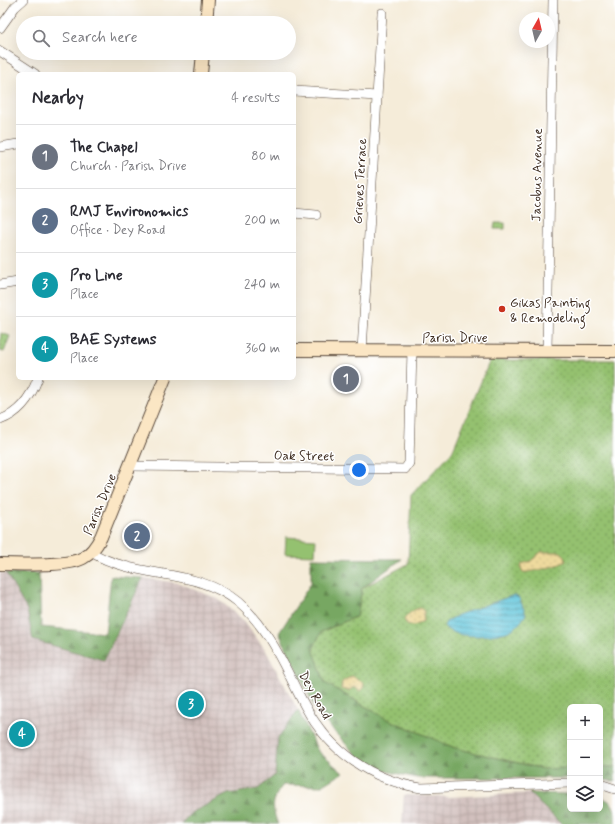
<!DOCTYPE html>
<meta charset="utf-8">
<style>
body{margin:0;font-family:Mynerve,sans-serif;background:#f7f7f7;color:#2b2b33}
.controls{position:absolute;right:12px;bottom:12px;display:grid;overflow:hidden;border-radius:6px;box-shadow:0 4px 16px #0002}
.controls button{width:36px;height:36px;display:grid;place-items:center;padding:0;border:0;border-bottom:1px solid #e1e1e2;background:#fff;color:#2b2b33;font:20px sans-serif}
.compass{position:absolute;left:519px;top:12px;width:36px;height:36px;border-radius:50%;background:#fff;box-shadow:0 4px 16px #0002;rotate:8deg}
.you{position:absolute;left:359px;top:470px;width:14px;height:14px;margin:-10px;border:3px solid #fff;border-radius:50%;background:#1a73e8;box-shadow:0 0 0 6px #1a73e833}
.badge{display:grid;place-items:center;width:26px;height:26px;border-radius:50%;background:#c8321e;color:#fff;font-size:13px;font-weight:700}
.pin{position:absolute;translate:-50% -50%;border:2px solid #fff;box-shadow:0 1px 4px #0006}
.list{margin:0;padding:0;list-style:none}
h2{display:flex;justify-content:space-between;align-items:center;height:52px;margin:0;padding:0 16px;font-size:17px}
h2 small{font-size:13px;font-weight:400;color:#7c7c81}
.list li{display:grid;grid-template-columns:26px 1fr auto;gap:12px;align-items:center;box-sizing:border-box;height:64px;padding:0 16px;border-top:1px solid #e1e1e2}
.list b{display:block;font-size:15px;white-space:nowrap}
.list p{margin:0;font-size:13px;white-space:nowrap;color:#7c7c81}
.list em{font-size:13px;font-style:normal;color:#7c7c81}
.icon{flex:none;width:22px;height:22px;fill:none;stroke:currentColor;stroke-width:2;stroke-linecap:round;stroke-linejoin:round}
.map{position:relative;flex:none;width:615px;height:824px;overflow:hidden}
.search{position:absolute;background:#fff;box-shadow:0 4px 16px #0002;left:16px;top:16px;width:280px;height:44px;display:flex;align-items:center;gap:10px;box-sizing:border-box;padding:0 14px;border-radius:22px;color:#7c7c81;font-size:15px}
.panel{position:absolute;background:#fff;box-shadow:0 4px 16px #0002;left:16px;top:72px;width:280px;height:308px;border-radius:6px}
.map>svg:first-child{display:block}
.industrial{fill:url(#industrial-grid)}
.green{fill:url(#green-dots);stroke:#687646}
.forest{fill:url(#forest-firs);stroke:#596840}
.sand{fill:url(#sand-dots);stroke:#94825e}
.pitch{fill:#94c16f;stroke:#687646}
.water{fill:url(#water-rules);stroke:#4c767c}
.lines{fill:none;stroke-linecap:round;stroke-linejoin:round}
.street-casing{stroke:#57473a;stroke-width:10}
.secondary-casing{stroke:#57473a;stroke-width:14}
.street{stroke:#fff;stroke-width:9}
.secondary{stroke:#fbe6c4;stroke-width:12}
.poi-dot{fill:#c8321e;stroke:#fff;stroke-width:1.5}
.labels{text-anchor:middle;stroke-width:3;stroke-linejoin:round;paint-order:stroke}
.street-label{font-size:13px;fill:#3b2a1e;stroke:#fff}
.poi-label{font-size:13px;fill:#3b2a1e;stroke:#fff;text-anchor:start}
</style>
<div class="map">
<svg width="615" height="824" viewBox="0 0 615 824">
<defs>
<pattern id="industrial-grid" width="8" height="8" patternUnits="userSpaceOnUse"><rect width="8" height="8" fill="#d1c0bd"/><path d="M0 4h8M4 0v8" fill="none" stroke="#b4a5a2"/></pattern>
<pattern id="green-dots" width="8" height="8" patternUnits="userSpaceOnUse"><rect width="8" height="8" fill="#94c16f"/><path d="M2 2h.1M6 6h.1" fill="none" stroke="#7a9d5b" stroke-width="1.8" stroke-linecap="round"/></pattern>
<pattern id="forest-firs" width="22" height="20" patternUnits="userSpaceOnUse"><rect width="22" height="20" fill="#77a762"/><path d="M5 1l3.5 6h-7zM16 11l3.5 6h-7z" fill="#638850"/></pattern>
<pattern id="sand-dots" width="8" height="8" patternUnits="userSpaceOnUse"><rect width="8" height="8" fill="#eeda9e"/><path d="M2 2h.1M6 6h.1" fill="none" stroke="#cdbb88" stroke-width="1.8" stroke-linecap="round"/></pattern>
<pattern id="water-rules" width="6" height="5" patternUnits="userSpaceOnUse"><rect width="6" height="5" fill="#5cc3d9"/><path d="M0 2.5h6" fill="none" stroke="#4d9faf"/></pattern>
</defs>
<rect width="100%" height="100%" fill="#fff"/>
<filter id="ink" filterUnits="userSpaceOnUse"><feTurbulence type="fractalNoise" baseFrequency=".025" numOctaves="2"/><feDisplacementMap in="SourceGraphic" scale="8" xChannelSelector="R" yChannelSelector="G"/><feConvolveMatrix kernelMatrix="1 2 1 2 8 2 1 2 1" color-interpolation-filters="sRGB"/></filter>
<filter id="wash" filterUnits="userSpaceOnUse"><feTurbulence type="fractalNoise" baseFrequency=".012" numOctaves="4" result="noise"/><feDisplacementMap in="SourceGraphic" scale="16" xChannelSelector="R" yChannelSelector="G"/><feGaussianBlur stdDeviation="0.9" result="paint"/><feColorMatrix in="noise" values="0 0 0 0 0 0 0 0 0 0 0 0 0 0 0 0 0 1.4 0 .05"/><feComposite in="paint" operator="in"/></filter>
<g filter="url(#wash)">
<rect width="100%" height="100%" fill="#f5ecd9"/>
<g class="industrial">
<path d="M0 573H6L27 610 33 640 104 660 143 578 179 583 218 599 241 618 265 649 298 710 278 738 275 775 258 789 228 794 191 813 181 824H0Z"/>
<path d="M529 793 561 824H402L404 795 450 797Z"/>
</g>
<g class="green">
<path d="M1 333 10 336 4 352 0 351Z"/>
<path d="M490 360H615V767H600V707H570V768L543 769 455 748 387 719 325 683 313 649 321 632 357 616 362 588 408 564 411 495 452 452Z"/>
</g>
<g class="forest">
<path d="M311 558 402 559 362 588 357 616 321 632 313 649 325 683 387 719 455 748 543 769 570 768V778H417L385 771 356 755 318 714 279 633 311 583Z"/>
<path d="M6 573H39L41 627 105 633 111 576 143 578 104 660 33 640 27 610Z"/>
<path d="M298 710 318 751 343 773 322 786 283 785C272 799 271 807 278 824H181L191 813 228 794 258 789 275 775 278 738Z"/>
<path d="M600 767H615V781L600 780Z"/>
<path d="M529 793 570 794V809H600V797C615 802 615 807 615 824H561Z"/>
</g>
<g class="sand">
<path d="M541 552H561L565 556 566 561C562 565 529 573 523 572L521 568 522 564 531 561Z"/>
<path d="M420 608 424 611 423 621 414 626 407 624 404 620C406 615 414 609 420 608Z"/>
<path d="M352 676 364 683 363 688 360 691 354 687 348 691 341 689 342 682Z"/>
</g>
<g class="pitch">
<path d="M495 223H505V229H494Z"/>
<path d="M286 537 316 539 315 555 285 554Z"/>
</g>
<path class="water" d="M514 595 519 598 526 614C522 621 518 626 511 630 497 637 454 640 444 626L446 622 458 615Z"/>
</g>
<g filter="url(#ink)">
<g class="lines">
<g class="street-casing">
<g id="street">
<path d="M0 28 15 7 23 0"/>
<path d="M0 51 35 74"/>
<path d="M294 91 377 96"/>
<path d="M0 147 18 144"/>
<path d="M294 213 316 215"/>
<path d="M0 285 18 282"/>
<path d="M362 350C369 238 375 126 382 13"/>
<path d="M547 351 553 0"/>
<path d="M0 420C20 413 31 397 38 378"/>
<path d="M130 466 405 469 409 463 412 350"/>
<path d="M91 552C136 580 196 567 238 602 271 630 285 669 305 706 329 751 371 780 421 788L570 783"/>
<path d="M600 784 615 789"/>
</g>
</g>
<g class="secondary-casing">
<g id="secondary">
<path d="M206 23 208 0"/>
<path d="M201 74 203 53"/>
<path d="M294 350 615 351"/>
<path d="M0 564C20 564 67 567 83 558 92 553 97 545 101 537L165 378"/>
</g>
</g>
<use href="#street" class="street"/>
<use href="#secondary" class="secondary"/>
</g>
</g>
<circle class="poi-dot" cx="502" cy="309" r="4"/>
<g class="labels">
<g class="street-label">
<text transform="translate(536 175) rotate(-89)" y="5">Jacobus Avenue</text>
<text transform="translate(359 181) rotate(-87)" y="5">Grieves Terrace</text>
<text x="455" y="342">Parish Drive</text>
<text transform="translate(304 455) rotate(1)" y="5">Oak Street</text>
<text transform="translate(99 504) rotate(-67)" y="5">Parish Drive</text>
<text transform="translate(316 695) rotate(61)" y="5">Dey Road</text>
</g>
<g class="poi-label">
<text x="510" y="307">Gikas Painting<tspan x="510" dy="15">&amp; Remodeling</tspan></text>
</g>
</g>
</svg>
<div class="controls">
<button>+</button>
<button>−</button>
<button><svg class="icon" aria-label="layers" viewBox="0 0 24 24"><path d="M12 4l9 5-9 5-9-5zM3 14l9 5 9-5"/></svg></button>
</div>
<svg class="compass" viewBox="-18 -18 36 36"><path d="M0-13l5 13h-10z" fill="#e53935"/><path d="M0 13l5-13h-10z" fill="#7c7c81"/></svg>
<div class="you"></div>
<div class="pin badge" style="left:346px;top:379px;background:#6b7280">1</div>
<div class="pin badge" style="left:137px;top:536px;background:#5c6f8a">2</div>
<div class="pin badge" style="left:191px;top:704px;background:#0f9aa8">3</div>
<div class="pin badge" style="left:22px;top:734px;background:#0f9aa8">4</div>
<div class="search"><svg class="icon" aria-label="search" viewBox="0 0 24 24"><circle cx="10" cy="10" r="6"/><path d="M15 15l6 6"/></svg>Search here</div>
<section class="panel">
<h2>Nearby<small>4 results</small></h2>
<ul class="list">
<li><span class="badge" style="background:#6b7280">1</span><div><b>The Chapel</b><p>Church · Parish Drive</p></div><em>80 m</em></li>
<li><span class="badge" style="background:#5c6f8a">2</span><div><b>RMJ Environomics</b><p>Office · Dey Road</p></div><em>200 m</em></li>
<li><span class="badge" style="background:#0f9aa8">3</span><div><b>Pro Line</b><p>Place</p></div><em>240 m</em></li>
<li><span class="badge" style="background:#0f9aa8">4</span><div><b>BAE Systems</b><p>Place</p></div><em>360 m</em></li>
</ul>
</section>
</div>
